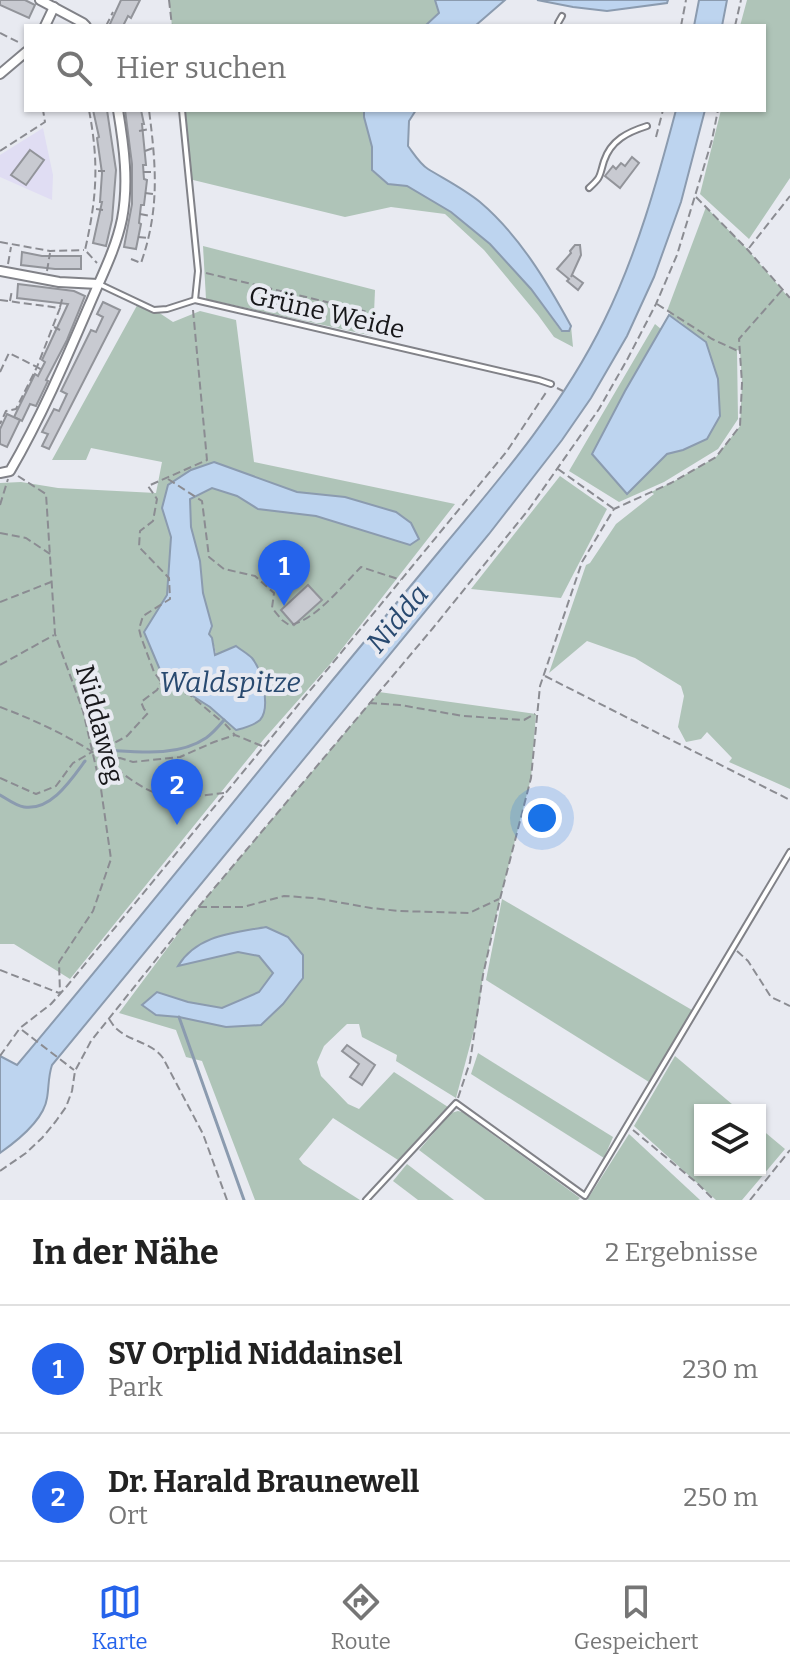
<!DOCTYPE html>
<html lang="de">
<meta charset="utf-8">
<style>
body{margin:0;font-family:Bitter,serif;background:#f6f6f6;color:#222}
.controls{position:absolute;right:24px;bottom:24px;display:grid;overflow:hidden;border-radius:0px;box-shadow:0 2px 6px #0004}
.controls button{width:72px;height:72px;display:grid;place-items:center;padding:0;border:0;border-bottom:2px solid #e0e0e0;background:#fff;color:#222;font:40px sans-serif}
.you{position:absolute;left:542px;top:818px;width:28px;height:28px;margin:-20px;border:6px solid #fff;border-radius:50%;background:#1a73e8;box-shadow:0 0 0 12px #1a73e833}
.badge{display:grid;place-items:center;width:52px;height:52px;border-radius:50%;background:#2563eb;color:#fff;font-size:26px;font-weight:700}
.pin{position:absolute;translate:-50% -66px;filter:drop-shadow(0 2px 4px #0008)}
.pin::after{content:'';position:absolute;top:42px;width:28px;height:24px;background:inherit;clip-path:polygon(0 0,100% 0,50% 100%)}
.list{margin:0;padding:0;list-style:none}
h2{display:flex;justify-content:space-between;align-items:center;height:104px;margin:0;padding:0 32px;font-size:34px}
h2 small{font-size:26px;font-weight:400;color:#767676}
.list li{display:grid;grid-template-columns:52px 1fr auto;gap:24px;align-items:center;box-sizing:border-box;height:128px;padding:0 32px;border-top:2px solid #e0e0e0}
.list b{display:block;font-size:30px;white-space:nowrap}
.list p{margin:0;font-size:26px;white-space:nowrap;color:#767676}
.list em{font-size:26px;font-style:normal;color:#767676}
.icon{flex:none;width:44px;height:44px;fill:none;stroke:currentColor;stroke-width:2;stroke-linecap:round;stroke-linejoin:round}
.map{position:relative;flex:none;width:790px;height:1200px;overflow:hidden}
.search{position:absolute;background:#fff;box-shadow:0 2px 6px #0004;left:24px;right:24px;top:24px;height:88px;display:flex;align-items:center;gap:20px;box-sizing:border-box;padding:0 28px;border-radius:0px;color:#767676;font-size:30px}
.sheet{height:360px;background:#fff}
nav{display:flex;justify-content:space-around;align-items:center;box-sizing:border-box;height:112px;border-top:2px solid #e0e0e0;background:#fff;font-size:22px;color:#767676}
nav a{display:grid;justify-items:center;gap:4px}
nav .on{color:#2563eb}
.map>svg:first-child{display:block}
.education{fill:#e0ddf3}
.green{fill:#afc4b8;fill-rule:evenodd}
.water{fill:#bdd4ef;stroke:#8b9baf;stroke-width:2}
.lines{fill:none;stroke-linecap:round;stroke-linejoin:round}
.stream{stroke:#8b9baf;stroke-width:3}
.building{fill:#c8cad1;stroke:#92949a;stroke-width:2}
.lane-casing{stroke:#818288;stroke-width:8}
.street-casing{stroke:#818288;stroke-width:12}
.path{stroke:#8b8c92;stroke-width:2;stroke-dasharray:8 4;stroke-linecap:butt}
.lane{stroke:#fff;stroke-width:4}
.street{stroke:#fff;stroke-width:8}
.labels{text-anchor:middle;stroke-width:8;stroke-linejoin:round;paint-order:stroke}
.street-label{font-size:26px;fill:#17171a;stroke:#e8eaf1}
.water-label{font-size:28px;font-style:italic;fill:#294a70;stroke:#e8eaf1}
</style>
<div class="map">
<svg width="790" height="1200" viewBox="0 0 790 1200">
<rect width="100%" height="100%" fill="#e8eaf1"/>
<path class="education" d="M43 128 53 175 52 200 0 177V155Z"/>
<g class="green">
<path d="M169 0H435L439 13 425 26H172Z"/>
<path d="M747 0H790V178L749 239 700 194 721 110H764V26H740Z"/>
<path d="M182 110H364V118L372 147V171L388 184 407 186 451 212 490 244 531 289 561 331H569L571 326 573 347 554 337 538 315 484 250 445 214 391 207 345 217 189 179Z"/>
<path d="M706 207 747 249 790 299V789L729 762 732 758 707 732 701 739 686 742 678 727 684 696 681 686 635 658 587 641 549 673 586 565 590 563 616 524 654 494 651 492 671 483 716 457 740 426 742 383 740 351 737 350 738 419 718 449 664 482 619 502 569 471 655 324 661 329 625 391 627 494 667 454 683 450 707 439 720 416 718 379 682 323 669 315 670 313 667 311Z"/>
<path d="M203 246 375 290 373 336 206 299Z"/>
<path d="M140 300 173 322 200 311 236 320 254 462 455 504 331 663 264 739 70 979 14 944H0V483L21 482 58 488 156 493 162 462 91 448 86 460H52ZM214 462 297 492 345 497 357 528 316 516 258 509 237 496 212 488 190 499 191 527 200 561 203 593 212 626 209 634 212 638 236 730 210 707 193 695 144 632 167 595 171 537 162 508 169 485Z"/>
<path d="M560 476 607 509 561 598 471 589Z"/>
<path d="M379 692 536 714 531 778 500 899 483 975 478 1015 456 1098 396 1061 397 1055 362 1037 359 1024H347L324 1046 317 1062 321 1076 348 1104 359 1109 394 1072 448 1107 398 1160 333 1118 299 1159 303 1164 360 1200H255L202 1061 186 1057 176 1030 119 1013 195 911ZM288 937 261 1025 226 1027 179 1017 156 1015 143 1006 157 992 188 1002 222 1008 259 992 273 973 259 956 238 952 179 965Z"/>
<path d="M502 899 692 1010 649 1082 486 980Z"/>
<path d="M478 1053 613 1137 604 1158 471 1074Z"/>
<path d="M675 1056 739 1110H700V1170H760V1128L785 1149 742 1200H716L634 1126Z"/>
<path d="M458 1111 462 1112 580 1198 578 1200H485L419 1150 451 1113Z"/>
<path d="M629 1134 700 1200H587Z"/>
<path d="M407 1164 454 1200H418L393 1181Z"/>
</g>
<g class="water">
<path d="M435 0H505L475 26H425L439 13Z"/>
<path d="M537 0H668L667 3 607 11 573 7Z"/>
<path d="M699 0H727L722 26H694Z"/>
<path d="M364 110H416L409 121 408 146C414 154 420 164 428 169 446 180 464 189 480 202 519 235 547 282 571 326L569 331H562L531 289 490 244 451 212 407 186 388 184 372 170V147L364 117Z"/>
<path d="M676 110H705L681 202 654 277 627 336 591 398 562 440 489 534 52 1065C48 1077 49 1087 47 1098 44 1120 17 1141 0 1153V1056L17 1065C123 939 227 810 331 682 370 635 408 589 447 542 505 473 564 403 604 321 637 254 657 182 676 110Z"/>
<path d="M669 315 706 342 718 379 720 416 707 439 683 450 667 454 627 494 592 454 625 391Z"/>
<path d="M214 462 297 492 345 497 396 512 411 523 419 539 410 545 316 516 258 509 237 496 212 488 190 499 191 527 200 561 203 593 212 626 209 634 212 638 215 655 236 646C241 650 248 654 252 658 262 670 271 708 260 720 253 726 244 728 236 730L210 707 163 677 144 632 167 595 171 537 162 508 168 485 191 470Z"/>
<path d="M266 927 288 937 303 955V978L283 1004 261 1025 226 1027 179 1017 156 1015 142 1005 157 992 188 1002 222 1008 259 992 273 973 259 956 238 952 178 966C197 935 233 933 266 927Z"/>
</g>
<g class="lines">
<g class="stream">
<path d="M107 750C139 752 178 757 206 738 213 733 219 726 224 720"/>
<path d="M0 795C7 799 16 806 24 807 51 811 71 780 85 761"/>
<path d="M179 1017 244 1200"/>
</g>
</g>
<g class="building">
<path d="M0 0H25L35 5 29 18 0 5Z"/>
<path d="M121 0H140L131 18 128 16 123 26H109Z"/>
<path d="M93 110H107L116 170 112 220 106 246 93 243 102 202H100L102 173 97 138 99 137Z"/>
<path d="M125 110H141L144 124H142L146 165H143L144 179 147 180 144 205H141L139 223 141 224 136 249 124 247 132 204V164Z"/>
<path d="M30 150 44 160 26 185 11 175Z"/>
<path d="M632 157 639 163 620 188 605 176 613 166 616 169 621 163 625 166Z"/>
<path d="M575 245H580L581 255 571 277 572 275 583 283 578 290 567 281 569 279 557 269 571 253 570 251Z"/>
<path d="M22 252 42 256H81V269H55L21 265Z"/>
<path d="M18 284 74 291 85 296 67 340 46 380 48 381 36 406 30 404 22 421 14 417 35 374 38 376 45 362 42 360 68 304 17 298Z"/>
<path d="M103 302 120 310 49 449 42 446 48 434 42 432 54 409 59 411 67 394 61 391 91 330 96 332 103 317 97 314Z"/>
<path d="M7 414 20 420 7 447 0 444V429Z"/>
<path d="M308 585 322 600 294 625 281 610Z"/>
<path d="M347 1045 375 1065 362 1085 350 1077 359 1064 342 1051Z"/>
</g>
<g class="lines">
<g class="lane-casing">
<g id="lane">
<path d="M558 23 562 16"/>
<path d="M182 110 198 271 195 300"/>
<path d="M589 188C602 176 599 177 604 161 611 140 628 132 647 126"/>
<path d="M99 284 154 310 167 309 195 300 539 380 551 384"/>
<path d="M366 1200 456 1103 585 1196 790 852"/>
</g>
</g>
<g class="street-casing">
<g id="street">
<path d="M40 0 83 23 86 26"/>
<path d="M45 26 54 7"/>
<path d="M0 74 26 52"/>
<path d="M0 271 59 282 98 284"/>
<path d="M0 473 10 471C42 416 67 357 92 299 103 273 116 248 122 219 129 183 124 146 118 110"/>
</g>
</g>
<g class="path">
<path d="M169 0 172 26"/>
<path d="M106 26 113 12"/>
<path d="M681 26 686 0"/>
<path d="M735 26 741 0"/>
<path d="M0 33 20 43"/>
<path d="M89 110C99 163 97 197 85 250L97 263"/>
<path d="M141 110H142"/>
<path d="M139 131 150 129"/>
<path d="M656 137 663 110"/>
<path d="M0 151 45 122 43 110"/>
<path d="M145 151 153 148"/>
<path d="M98 171H105"/>
<path d="M143 172H155"/>
<path d="M145 193 154 194"/>
<path d="M696 197 747 249 790 298"/>
<path d="M96 209 103 210"/>
<path d="M140 214 151 216"/>
<path d="M138 237 148 238"/>
<path d="M0 242 50 251 84 250"/>
<path d="M749 248 790 196"/>
<path d="M131 259 141 263C160 209 156 165 149 110"/>
<path d="M8 264 11 247"/>
<path d="M47 271 50 253"/>
<path d="M206 273 368 312"/>
<path d="M0 300 60 308 37 367 42 370"/>
<path d="M10 301 12 290"/>
<path d="M657 304 712 339 738 351"/>
<path d="M60 307 63 296"/>
<path d="M193 310 207 460 148 486 157 499 153 521 140 531 139 547 169 578 170 599 143 616 139 629 141 637 154 672 161 682 171 689 190 695 221 721"/>
<path d="M54 327 60 330"/>
<path d="M0 372 9 353 37 367 16 409 6 411 0 424"/>
<path d="M557 388 563 391"/>
<path d="M558 469 614 509"/>
<path d="M18 476 46 494 55 634 83 711 101 789 111 859 93 911 59 962 60 993"/>
<path d="M168 479 202 501 209 557 224 569 255 576 274 593 272 608 282 620 289 625C314 622 343 585 361 567L401 580"/>
<path d="M0 505 8 479"/>
<path d="M0 533 26 538 50 554"/>
<path d="M0 602 51 582"/>
<path d="M0 665 54 635"/>
<path d="M545 676 790 800"/>
<path d="M369 703 400 705 463 716 524 720 535 714"/>
<path d="M0 707C32 719 65 734 94 753 114 766 140 790 162 795 182 799 204 795 224 793"/>
<path d="M225 724 235 735 262 746"/>
<path d="M93 746 105 748 127 736 148 713 144 709 141 702 157 690 161 683"/>
<path d="M106 760 120 758 133 762 180 757 214 742 235 735"/>
<path d="M0 778 36 794 56 786 73 763 92 752"/>
<path d="M199 907H243L284 896 315 898 371 908 399 911 469 913 499 899"/>
<path d="M737 951 748 961 771 997 790 1006"/>
<path d="M0 970 59 993"/>
<path d="M109 1019C112 1023 114 1027 118 1030 132 1042 151 1042 163 1058L203 1134 227 1200"/>
<path d="M22 1030 74 1070"/>
<path d="M0 1056 20 1028 51 1004 67 986 507 451 547 391"/>
<path d="M458 1098 470 1062 483 975 500 899 531 778 540 686 582 562 614 509 671 483 716 457 740 426 742 383 739 339 783 289"/>
<path d="M633 1130 697 1183 714 1200"/>
<path d="M0 1171 26 1153 42 1138 56 1121 66 1107 72 1091 75 1071 91 1041 195 911 433 628 529 509 599 409 628 358 656 304 677 255 712 140 718 110"/>
<path d="M750 1200 790 1150"/>
</g>
<use href="#lane" class="lane"/>
<use href="#street" class="street"/>
</g>
<g class="labels">
<g class="street-label">
<text transform="translate(327 312) rotate(13)" y="9">Grüne Weide</text>
<text transform="translate(100 724) rotate(75)" y="9">Niddaweg</text>
</g>
<g class="water-label">
<text transform="translate(397 618) rotate(-50)" y="10">Nidda</text>
<text x="230" y="692">Waldspitze</text>
</g>
</g>
</svg>
<div class="controls">
<button><svg class="icon" aria-label="layers" viewBox="0 0 24 24"><path d="M12 4l9 5-9 5-9-5zM3 14l9 5 9-5"/></svg></button>
</div>
<div class="you"></div>
<div class="pin badge" style="left:284px;top:606px">1</div>
<div class="pin badge" style="left:177px;top:825px">2</div>
<div class="search"><svg class="icon" aria-label="search" viewBox="0 0 24 24"><circle cx="10" cy="10" r="6"/><path d="M15 15l6 6"/></svg>Hier suchen</div>
</div>
<section class="sheet">
<h2>In der Nähe<small>2 Ergebnisse</small></h2>
<ul class="list">
<li><span class="badge">1</span><div><b>SV Orplid Niddainsel</b><p>Park</p></div><em>230 m</em></li>
<li><span class="badge">2</span><div><b>Dr. Harald Braunewell</b><p>Ort</p></div><em>250 m</em></li>
</ul>
</section>
<nav>
<a class="on"><svg class="icon" aria-label="map" viewBox="0 0 24 24"><path d="M3 6l6-2 6 2 6-2v14l-6 2-6-2-6 2zM9 4v14M15 6v14"/></svg>Karte</a>
<a><svg class="icon" aria-label="directions" viewBox="0 0 24 24"><path d="M12 3l9 9-9 9-9-9zM9 14v-3h6M13 9l2 2-2 2"/></svg>Route</a>
<a><svg class="icon" aria-label="saved" viewBox="0 0 24 24"><path d="M7 4h10v16l-5-4-5 4z"/></svg>Gespeichert</a>
</nav>
